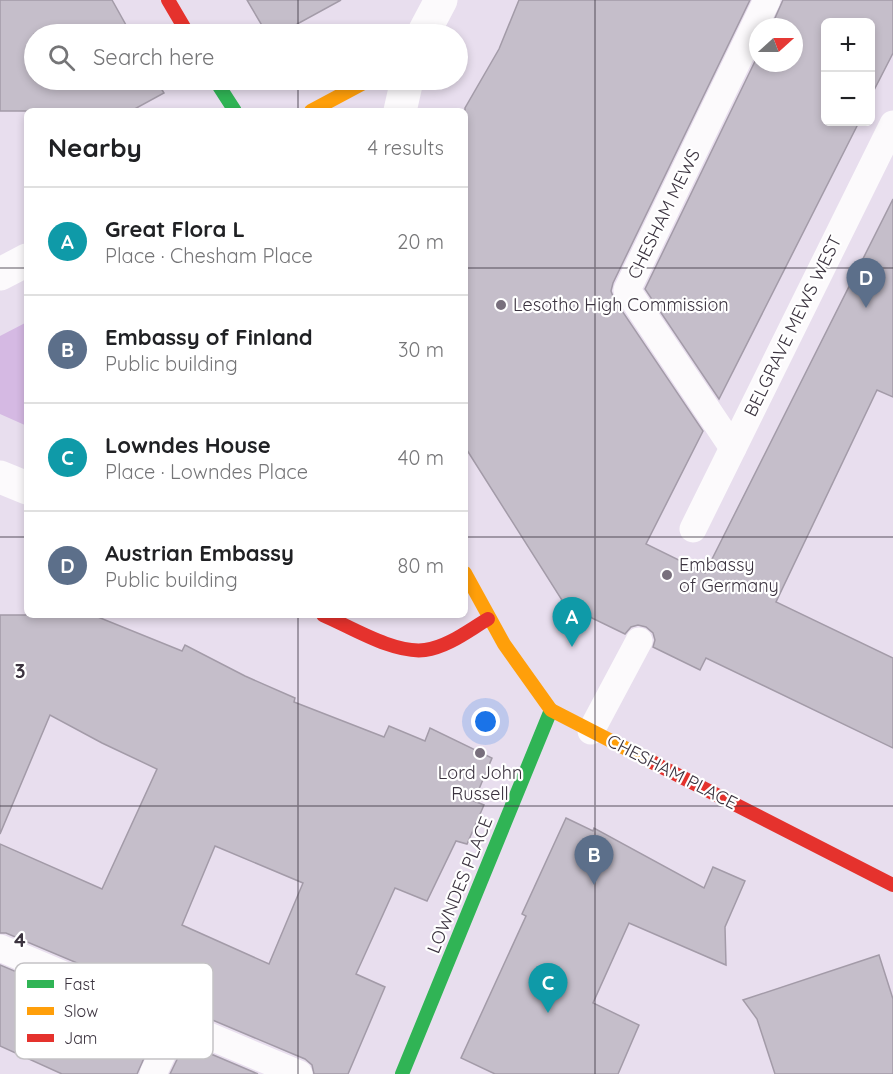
<!DOCTYPE html>
<meta charset="utf-8">
<style>
body{margin:0;font-family:Quicksand,sans-serif;background:#f2f2f2;color:#202124}
.controls{position:absolute;right:18px;top:18px;display:grid;overflow:hidden;border-radius:9px;box-shadow:0 3px 9px #0003}
.controls button{width:54px;height:54px;display:grid;place-items:center;padding:0;border:0;border-bottom:2px solid #e0e0e0;background:#fff;color:#202124;font:30px sans-serif}
.compass{position:absolute;left:749px;top:18px;width:54px;height:54px;border-radius:50%;background:#fff;box-shadow:0 3px 9px #0003;rotate:69deg}
.you{position:absolute;left:486px;top:722px;width:21px;height:21px;margin:-15px;border:4px solid #fff;border-radius:50%;background:#1a73e8;box-shadow:0 0 0 9px #1a73e833}
.badge{display:grid;place-items:center;width:39px;height:39px;border-radius:50%;background:#786f7c;color:#fff;font-size:20px;font-weight:700}
.pin{position:absolute;translate:-50% -50px;filter:drop-shadow(0 2px 3px #0008)}
.pin::after{content:'';position:absolute;top:32px;width:21px;height:18px;background:inherit;clip-path:polygon(0 0,100% 0,50% 100%)}
.list{margin:0;padding:0;list-style:none}
h2{display:flex;justify-content:space-between;align-items:center;height:78px;margin:0;padding:0 24px;font-size:26px}
h2 small{font-size:20px;font-weight:400;color:#757577}
.list li{display:grid;grid-template-columns:39px 1fr auto;gap:18px;align-items:center;box-sizing:border-box;height:108px;padding:0 24px;border-top:2px solid #e0e0e0}
.list b{display:block;font-size:22px;white-space:nowrap}
.list p{margin:0;font-size:20px;white-space:nowrap;color:#757577}
.list em{font-size:20px;font-style:normal;color:#757577}
.icon{flex:none;width:33px;height:33px;fill:none;stroke:currentColor;stroke-width:2;stroke-linecap:round;stroke-linejoin:round}
.map{position:relative;flex:none;width:893px;height:1074px;overflow:hidden}
.search{position:absolute;background:#fff;box-shadow:0 3px 9px #0003;left:24px;top:24px;width:444px;height:66px;display:flex;align-items:center;gap:15px;box-sizing:border-box;padding:0 21px;border-radius:33px;color:#757577;font-size:22px}
.panel{position:absolute;background:#fff;box-shadow:0 3px 9px #0003;left:24px;top:108px;width:444px;height:510px;border-radius:9px}
.map>svg:first-child{display:block}
.green{fill:#d5b9e3}
.building{fill:#c5beca;stroke:#a39ba8;stroke-width:1.5;fill-rule:evenodd}
.lines{fill:none;stroke-linecap:round;stroke-linejoin:round}
.lane{stroke:#fcfafc;stroke-width:27}
.street{stroke:#fcfafc;stroke-width:33}
.fast{stroke:#30b455;stroke-width:14}
.slow{stroke:#ff9f0a;stroke-width:14}
.jam{stroke:#e5322d;stroke-width:14}
.grid{fill:none;stroke:#3b333f;stroke-width:1.5;stroke-opacity:0.55}
.poi-dot{fill:#786f7c;stroke:#fff;stroke-width:2}
.labels{text-anchor:middle;stroke-width:4.5;stroke-linejoin:round;paint-order:stroke}
.street-label{font-size:18px;fill:#3b333f;stroke:#fff}
.poi-label{font-size:18px;fill:#3b333f;stroke:#fff;text-anchor:start}
.key{fill:#fff;stroke:#c4c2c5;stroke-width:1.5}
.key-label{font-size:16px;fill:#3b333f}
.grid-label{font-size:20px;text-anchor:middle;font-weight:bold;fill:#3b333f;stroke:#fff;stroke-width:4.5;stroke-linejoin:round;paint-order:stroke}
</style>
<div class="map">
<svg width="893" height="1074" viewBox="0 0 893 1074">
<rect width="100%" height="100%" fill="#e8deee"/>
<path class="green" d="M27 322V426L0 414V336Z"/>
<g class="building">
<path d="M0 0H112L131 34H34V80H156L164 93 131 111H0Z"/>
<path d="M247 0H341L279 34H267Z"/>
<path d="M519 0H750L613 283 611 291 614 299 703 431 646 544 705 573 893 199V397L877 390 776 602 893 658V748L706 658 700 670 653 647 655 640 653 633 646 627 638 625 631 627 625 634 565 605 465 447V108L499 49Z"/>
<path d="M783 0H893V53L870 98V22H825V122H859L719 399 645 289 758 55V63H794V27H771Z"/>
<path d="M0 615H93L182 651 185 645 245 676 295 698 294 702 384 737 389 726 425 741 430 728 492 758 474 801 484 805 467 844 456 841 427 901 395 888 356 974 385 987 348 1074H314L312 1065 305 1059 6 933H0V844L102 889 157 769 102 743 50 715 0 834ZM215 846 303 883 269 964 182 925Z"/>
<path d="M566 818 593 831 594 828 704 888 713 867 745 881 725 927 726 965 629 923 593 1003 639 1025 618 1074H495L461 1058 526 916 522 914Z"/>
<path d="M879 955 893 999V1074H775L757 1019 743 1000Z"/>
<path d="M0 965 156 1031 137 1074H62L0 1046Z"/>
<path d="M185 1043 258 1074H170Z"/>
</g>
<g class="lines">
<g class="lane">
<path d="M733 448 627 290 767 0"/>
<path d="M693 529 893 124"/>
<path d="M591 731 639 641"/>
<path d="M0 948 299 1074"/>
<path d="M153 1074 177 1022"/>
</g>
<g class="street">
<path d="M423 34 441 0"/>
<path d="M400 111 407 80"/>
<path d="M0 274 27 260"/>
<path d="M0 477 27 488"/>
</g>
<g class="fast">
<path d="M215 80 235 111"/>
<path d="M402 1074 551 710"/>
</g>
<g class="slow">
<path d="M311 111 369 80"/>
<path d="M465 573 504 644 551 710 654 763"/>
</g>
<g class="jam">
<path d="M168 0 188 34"/>
<path d="M323 615C351 627 394 654 425 650 448 647 469 630 488 619"/>
<path d="M654 763 893 885"/>
</g>
</g>
<path class="grid" d="M298 0V34M595 0V1074M298 80V111M0 268H27M465 268H893M0 537H27M465 537H893M298 615V1074M0 806H893"/>
<g class="poi-dot">
<circle cx="501" cy="305" r="6"/>
<circle cx="667" cy="575" r="6"/>
<circle cx="480" cy="753" r="6"/>
</g>
<g class="labels">
<g class="street-label">
<text transform="translate(664 214) rotate(-64)" y="6">CHESHAM MEWS</text>
<text transform="translate(793 326) rotate(-64)" y="6">BELGRAVE MEWS WEST</text>
<text transform="translate(672 772) rotate(27)" y="6">CHESHAM PLACE</text>
<text transform="translate(460 885) rotate(-68)" y="6">LOWNDES PLACE</text>
</g>
<g class="poi-label">
<text x="513" y="311">Lesotho High Commission</text>
<text x="679" y="571">Embassy<tspan x="679" dy="21">of Germany</tspan></text>
<text x="480" y="779" text-anchor="middle">Lord John<tspan x="480" dy="21">Russell</tspan></text>
</g>
</g>
<rect x="15" y="963" width="198" height="96" rx="9" class="key"/>
<rect x="27" y="980" width="27" height="8" fill="#30b455"/>
<rect x="27" y="1007" width="27" height="8" fill="#ff9f0a"/>
<rect x="27" y="1034" width="27" height="8" fill="#e5322d"/>
<g class="key-label">
<text x="64" y="990">Fast</text>
<text x="64" y="1017">Slow</text>
<text x="64" y="1044">Jam</text>
</g>
<g class="grid-label">
<text x="20" y="678">3</text>
<text x="20" y="947">4</text>
</g>
</svg>
<div class="controls">
<button>+</button>
<button>−</button>
</div>
<svg class="compass" viewBox="-18 -18 36 36"><path d="M0-13l5 13h-10z" fill="#e53935"/><path d="M0 13l5-13h-10z" fill="#757577"/></svg>
<div class="you"></div>
<div class="pin badge" style="left:572px;top:647px;background:#0f9aa8">A</div>
<div class="pin badge" style="left:594px;top:885px;background:#5c6f8a">B</div>
<div class="pin badge" style="left:548px;top:1013px;background:#0f9aa8">C</div>
<div class="pin badge" style="left:866px;top:308px;background:#5c6f8a">D</div>
<div class="search"><svg class="icon" aria-label="search" viewBox="0 0 24 24"><circle cx="10" cy="10" r="6"/><path d="M15 15l6 6"/></svg>Search here</div>
<section class="panel">
<h2>Nearby<small>4 results</small></h2>
<ul class="list">
<li><span class="badge" style="background:#0f9aa8">A</span><div><b>Great Flora L</b><p>Place · Chesham Place</p></div><em>20 m</em></li>
<li><span class="badge" style="background:#5c6f8a">B</span><div><b>Embassy of Finland</b><p>Public building</p></div><em>30 m</em></li>
<li><span class="badge" style="background:#0f9aa8">C</span><div><b>Lowndes House</b><p>Place · Lowndes Place</p></div><em>40 m</em></li>
<li><span class="badge" style="background:#5c6f8a">D</span><div><b>Austrian Embassy</b><p>Public building</p></div><em>80 m</em></li>
</ul>
</section>
</div>
